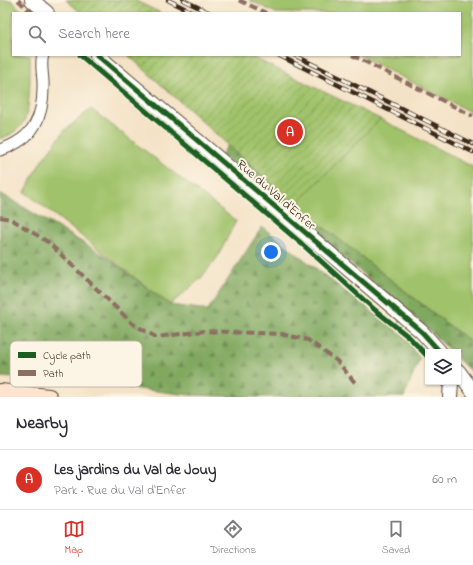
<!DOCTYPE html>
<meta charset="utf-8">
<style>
body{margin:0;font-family:"Indie Flower",sans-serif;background:#f7f7f7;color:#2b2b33}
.controls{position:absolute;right:12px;bottom:12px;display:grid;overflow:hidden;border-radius:0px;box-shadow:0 1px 3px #0004}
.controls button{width:36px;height:36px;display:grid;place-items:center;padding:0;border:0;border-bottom:1px solid #e1e1e2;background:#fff;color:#2b2b33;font:20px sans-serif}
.you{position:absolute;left:271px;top:252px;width:14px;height:14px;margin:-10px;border:3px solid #fff;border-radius:50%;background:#1a73e8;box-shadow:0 0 0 6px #1a73e833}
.badge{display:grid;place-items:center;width:26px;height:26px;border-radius:50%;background:#d93025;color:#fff;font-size:13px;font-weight:700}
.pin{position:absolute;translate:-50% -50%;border:2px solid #fff;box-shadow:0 1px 4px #0006}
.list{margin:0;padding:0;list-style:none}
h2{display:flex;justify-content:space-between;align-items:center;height:52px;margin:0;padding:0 16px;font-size:17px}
h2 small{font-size:13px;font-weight:400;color:#7c7c81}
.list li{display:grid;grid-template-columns:26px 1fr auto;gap:12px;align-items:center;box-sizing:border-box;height:60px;padding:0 16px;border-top:1px solid #e1e1e2}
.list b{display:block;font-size:15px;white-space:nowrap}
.list p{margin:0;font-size:13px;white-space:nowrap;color:#7c7c81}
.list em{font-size:13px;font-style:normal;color:#7c7c81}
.icon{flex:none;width:22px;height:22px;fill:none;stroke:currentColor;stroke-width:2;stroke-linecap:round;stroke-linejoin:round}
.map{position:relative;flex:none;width:473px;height:397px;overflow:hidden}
.search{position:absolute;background:#fff;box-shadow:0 1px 3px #0004;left:12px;right:12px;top:12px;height:44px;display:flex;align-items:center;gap:10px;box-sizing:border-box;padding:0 14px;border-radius:0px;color:#7c7c81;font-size:15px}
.sheet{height:112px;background:#fff}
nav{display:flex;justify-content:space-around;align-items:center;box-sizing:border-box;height:56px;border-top:1px solid #e1e1e2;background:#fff;font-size:11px;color:#7c7c81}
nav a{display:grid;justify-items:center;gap:2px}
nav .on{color:#d93025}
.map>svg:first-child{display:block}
.grass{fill:#a0c26b;stroke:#6e7644}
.forest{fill:url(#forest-firs);stroke:#5e693e}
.garden{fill:url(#garden-furrows);stroke:#6e7644}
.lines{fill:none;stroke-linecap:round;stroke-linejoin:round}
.minor-casing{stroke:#574637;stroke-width:13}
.tertiary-casing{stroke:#574637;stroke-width:16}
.secondary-casing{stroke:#574637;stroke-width:18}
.minor{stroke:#fff;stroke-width:11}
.tertiary{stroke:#fff;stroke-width:14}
.secondary{stroke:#fde4d0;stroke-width:16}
.rail-casing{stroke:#3b2a1e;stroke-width:4.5}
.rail{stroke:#fcf5e5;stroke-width:3;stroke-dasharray:9;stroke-linecap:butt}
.quiet{stroke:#8d6e63;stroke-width:4;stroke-dasharray:8 4;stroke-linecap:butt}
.cycleway-casing{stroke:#fcf5e5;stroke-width:8}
.cycleway{stroke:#1b5e20;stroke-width:5}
.labels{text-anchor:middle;stroke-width:4;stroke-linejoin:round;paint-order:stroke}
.street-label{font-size:13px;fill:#3b2a1e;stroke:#fcf5e5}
.key{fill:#fcf5e5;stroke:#c2b8a9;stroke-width:1}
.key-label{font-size:11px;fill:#3b2a1e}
</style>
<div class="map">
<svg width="473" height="397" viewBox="0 0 473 397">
<defs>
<pattern id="forest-firs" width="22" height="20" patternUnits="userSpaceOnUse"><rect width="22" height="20" fill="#80a85f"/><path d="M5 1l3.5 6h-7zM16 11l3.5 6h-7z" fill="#6a894e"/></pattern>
<pattern id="garden-furrows" width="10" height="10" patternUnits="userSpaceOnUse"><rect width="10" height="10" fill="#a0c26b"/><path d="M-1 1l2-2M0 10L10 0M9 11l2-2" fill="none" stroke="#849e57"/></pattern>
</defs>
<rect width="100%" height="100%" fill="#fcf5e5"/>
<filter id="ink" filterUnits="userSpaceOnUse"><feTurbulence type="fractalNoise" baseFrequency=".025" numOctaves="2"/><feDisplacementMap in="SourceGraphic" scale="8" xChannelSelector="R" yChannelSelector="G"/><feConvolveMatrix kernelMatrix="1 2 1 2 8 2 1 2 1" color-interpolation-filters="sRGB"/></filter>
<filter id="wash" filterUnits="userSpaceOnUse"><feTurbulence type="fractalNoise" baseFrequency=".012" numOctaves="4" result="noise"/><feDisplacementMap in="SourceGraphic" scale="16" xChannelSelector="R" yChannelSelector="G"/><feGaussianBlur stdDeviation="0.9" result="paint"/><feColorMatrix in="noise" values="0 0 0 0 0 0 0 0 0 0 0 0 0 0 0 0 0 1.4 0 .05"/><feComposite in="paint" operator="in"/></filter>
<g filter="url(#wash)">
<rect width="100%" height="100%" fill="#f4e2c6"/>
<g class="grass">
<path d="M0 0H11L24 13H13V55H30C30 69 31 113 23 123 17 131 9 136 0 139Z"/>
<path d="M249 0H473V113L358 55H460V13H276Z"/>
<path d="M91 109 236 221 217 258 200 279 170 305 25 192 42 160 65 130Z"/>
<path d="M380 119 473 167V344L295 205Z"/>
</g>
<g class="forest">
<path d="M228 145 295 205 473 344V374L458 359V352H451L424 325 221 155Z"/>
<path d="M0 193 105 256 170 305 208 310 262 227 404 336 420 358 404 397H252L189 395 97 384 0 377Z"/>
</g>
<g class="garden">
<path d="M66 0H134L161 13H81Z"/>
<path d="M128 55H248L380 119 295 205Z"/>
</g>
</g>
<g filter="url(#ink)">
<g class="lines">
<g class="minor-casing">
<path id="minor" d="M0 150C34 139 44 117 43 83 43 74 40 63 43 55"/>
</g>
<g class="tertiary-casing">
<g id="tertiary">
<path d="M32 0 47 13"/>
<path d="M97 55 422 332 440 352"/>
<path d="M458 371 473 391"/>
<path d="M450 397 451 382"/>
</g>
</g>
<g class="secondary-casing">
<path id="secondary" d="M0 392 49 397"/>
</g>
<use href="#minor" class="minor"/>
<use href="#tertiary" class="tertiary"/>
<use href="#secondary" class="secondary"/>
<g class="rail-casing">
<g id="rail">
<path d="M168 0 194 13"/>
<path d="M183 0 210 13"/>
<path d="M278 55 473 152"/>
<path d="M294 55 473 144"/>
</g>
</g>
<use href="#rail" class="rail"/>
<g class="quiet">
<path d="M18 0 32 13"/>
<path d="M239 0 266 13"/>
<path d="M352 55 473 116"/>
<path d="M0 217 11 219 48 242 133 324 156 337 205 331 281 334 308 340 337 361 357 385"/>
<path d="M442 382 444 387"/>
</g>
<g class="cycleway-casing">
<g id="cycleway">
<path d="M80 55 302 244 375 310 410 338 428 357"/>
<path d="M97 55 422 332 440 352"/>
</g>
</g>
<use href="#cycleway" class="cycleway"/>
</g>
</g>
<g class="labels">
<g class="street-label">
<text transform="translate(277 194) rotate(41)" y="5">Rue du Val d'Enfer</text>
</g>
</g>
<rect x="10" y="341" width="132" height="46" rx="6" class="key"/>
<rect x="18" y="352" width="18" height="6" fill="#1b5e20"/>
<rect x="18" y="370" width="18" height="6" fill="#8d6e63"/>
<g class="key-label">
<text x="43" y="359">Cycle path</text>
<text x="43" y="377">Path</text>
</g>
</svg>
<div class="controls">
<button><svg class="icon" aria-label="layers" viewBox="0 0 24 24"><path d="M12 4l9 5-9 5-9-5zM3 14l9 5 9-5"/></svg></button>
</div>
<div class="you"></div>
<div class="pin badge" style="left:290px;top:132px">A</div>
<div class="search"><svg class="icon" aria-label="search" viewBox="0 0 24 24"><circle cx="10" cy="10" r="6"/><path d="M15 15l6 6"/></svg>Search here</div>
</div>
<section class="sheet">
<h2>Nearby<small></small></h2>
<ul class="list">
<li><span class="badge">A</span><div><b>Les jardins du Val de Jouy</b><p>Park · Rue du Val d'Enfer</p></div><em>60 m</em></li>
</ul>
</section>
<nav>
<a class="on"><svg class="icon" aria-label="map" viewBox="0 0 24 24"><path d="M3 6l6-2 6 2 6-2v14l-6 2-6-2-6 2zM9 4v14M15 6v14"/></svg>Map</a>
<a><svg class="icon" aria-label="directions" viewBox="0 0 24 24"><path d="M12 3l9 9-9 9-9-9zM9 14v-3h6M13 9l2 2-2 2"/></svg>Directions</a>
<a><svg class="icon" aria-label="saved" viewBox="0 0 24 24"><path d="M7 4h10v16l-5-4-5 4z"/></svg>Saved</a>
</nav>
